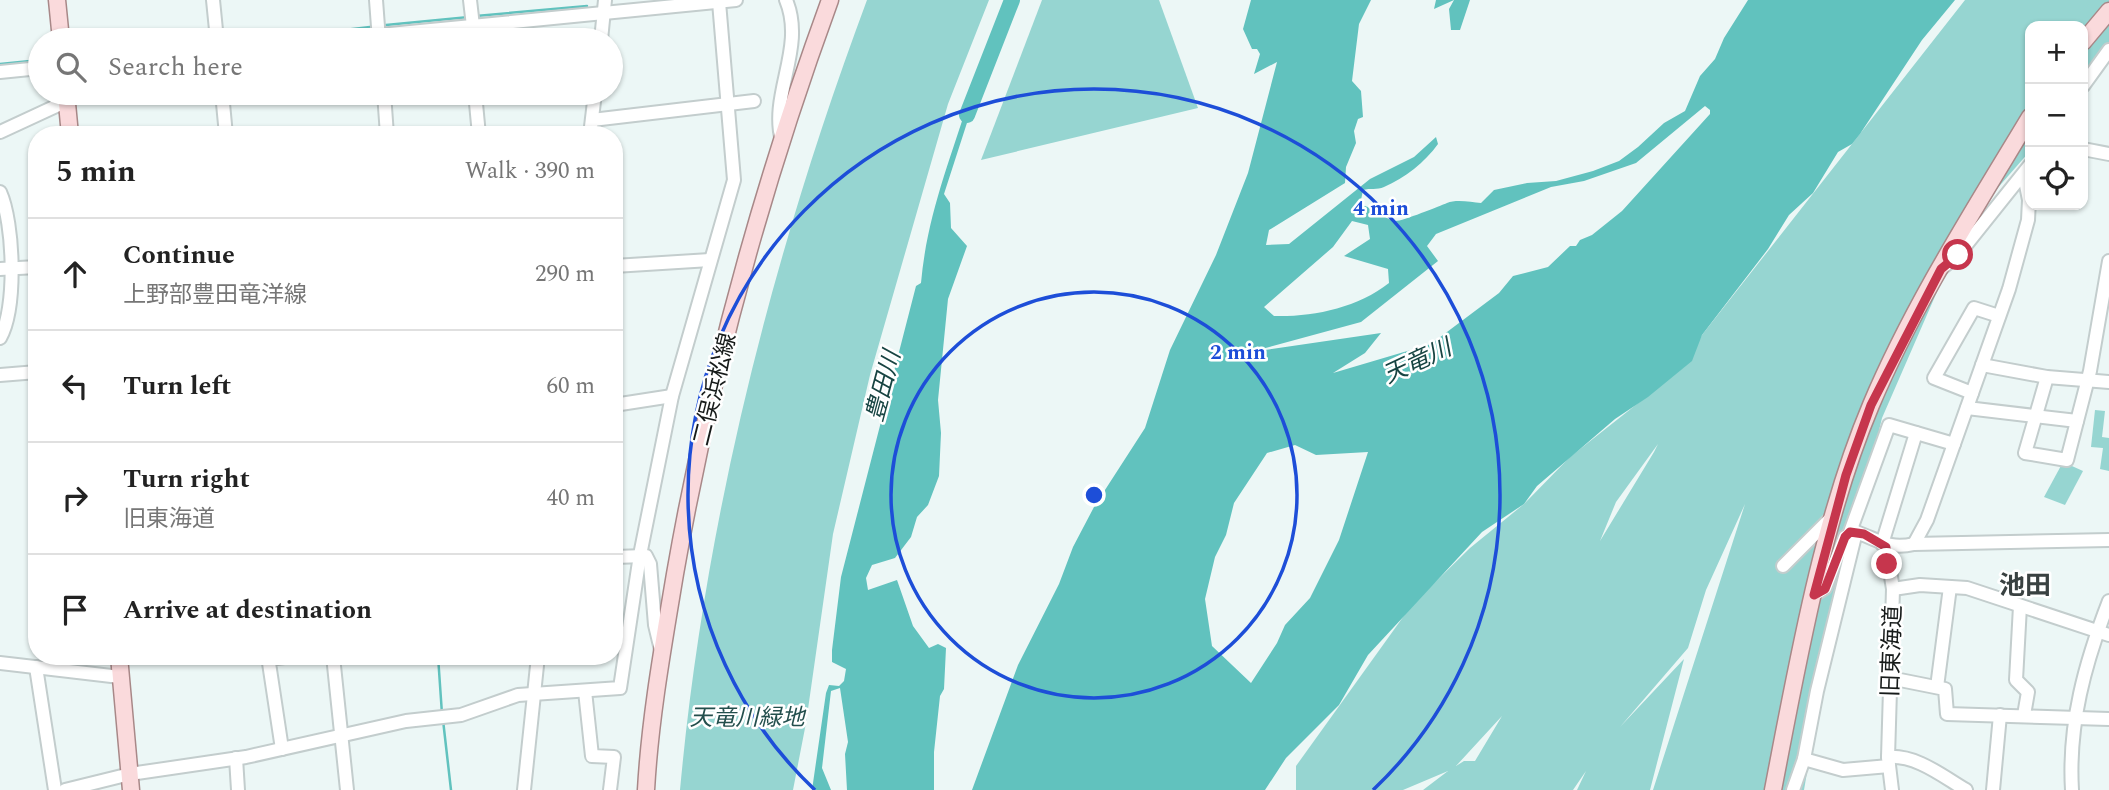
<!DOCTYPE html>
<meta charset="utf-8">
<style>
body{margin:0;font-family:Spectral,"Noto Sans JP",serif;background:#f2f2f2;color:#222}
.controls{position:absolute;right:21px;top:21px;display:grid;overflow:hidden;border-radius:14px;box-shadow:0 2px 5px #0004}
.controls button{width:63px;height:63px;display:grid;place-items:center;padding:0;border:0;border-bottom:2px solid #e0e0e0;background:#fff;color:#222;font:35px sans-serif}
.stop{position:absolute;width:21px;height:21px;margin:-16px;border:5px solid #c6364d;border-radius:50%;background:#fff}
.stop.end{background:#c6364d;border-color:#fff;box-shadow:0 2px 7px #0008}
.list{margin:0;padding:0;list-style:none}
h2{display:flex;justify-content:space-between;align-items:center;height:91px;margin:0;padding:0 28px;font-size:30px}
h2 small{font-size:23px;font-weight:400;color:#767676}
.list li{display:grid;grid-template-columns:46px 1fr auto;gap:21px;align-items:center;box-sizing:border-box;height:112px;padding:0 28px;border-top:2px solid #e0e0e0}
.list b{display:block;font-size:26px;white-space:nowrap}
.list p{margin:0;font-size:23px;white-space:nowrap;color:#767676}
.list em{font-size:23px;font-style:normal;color:#767676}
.icon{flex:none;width:38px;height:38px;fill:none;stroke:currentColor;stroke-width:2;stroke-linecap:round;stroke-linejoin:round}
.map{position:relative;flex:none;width:2109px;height:790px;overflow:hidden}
.search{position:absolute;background:#fff;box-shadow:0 2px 5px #0004;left:28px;top:28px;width:595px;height:77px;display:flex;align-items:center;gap:18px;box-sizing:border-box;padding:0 24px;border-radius:38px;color:#767676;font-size:26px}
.panel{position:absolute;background:#fff;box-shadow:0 2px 5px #0004;left:28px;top:126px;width:595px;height:539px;border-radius:28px}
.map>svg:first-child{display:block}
.green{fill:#96d5d1;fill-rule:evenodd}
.water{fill:#61c2be;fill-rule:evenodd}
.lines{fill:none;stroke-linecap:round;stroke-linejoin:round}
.stream{stroke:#61c2be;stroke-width:2.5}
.river{stroke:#61c2be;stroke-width:16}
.minor-casing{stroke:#c3cdcd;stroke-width:16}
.major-casing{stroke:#a88888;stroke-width:19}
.minor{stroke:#fff;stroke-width:12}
.major{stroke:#fadadc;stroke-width:16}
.route{stroke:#c6364d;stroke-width:9}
.ring{fill:none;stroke:#1d4ed8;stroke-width:3.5}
.labels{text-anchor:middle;stroke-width:5;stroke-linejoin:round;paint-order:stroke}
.street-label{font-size:23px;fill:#171b1a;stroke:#fff}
.park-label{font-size:23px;font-style:italic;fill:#234f4d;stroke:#fff}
.water-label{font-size:24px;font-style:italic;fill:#174442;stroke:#fff}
.quarter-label{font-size:26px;font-weight:bold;fill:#394141;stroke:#fff}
.centre{fill:#1d4ed8;stroke:#fff;stroke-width:3.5}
.ring-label{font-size:21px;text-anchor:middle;font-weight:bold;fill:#1d4ed8;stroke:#fff;stroke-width:5;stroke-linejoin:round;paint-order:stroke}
</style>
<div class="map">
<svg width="2109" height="790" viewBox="0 0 2109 790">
<rect width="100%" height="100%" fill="#ecf7f6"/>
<g class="green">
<path d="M867 0H989L948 104 870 375 833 534 806 723 793 790H680C705 519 772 255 867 0Z"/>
<path d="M1042 0H1159L1198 108 981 160Z"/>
<path d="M1965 0H2109V62L2083 92V26H2030V151L1967 223 1882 418 1832 627 1804 790H1653L1745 504 1706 590 1688 648 1620 727 1684 659 1650 790H1577L1586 771 1573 790H1423L1448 771 1403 790H1296V766L1411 606 1470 548 1524 504 1570 457 1685 366 1702 335ZM1658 444 1654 452 1600 541 1616 502ZM1502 716 1475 761H1464L1456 766Z"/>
<path d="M2095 410 2105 411 2102 437 2109 438V471L2100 469 2103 448 2091 447Z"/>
<path d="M2063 462 2083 471 2065 505 2044 497Z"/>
</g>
<g class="water">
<path d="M1251 0H1371L1359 24 1352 81 1361 91 1363 117 1358 119 1354 131 1356 143 1346 167 1345 183 1269 230 1266 245 1289 244 1370 179 1414 157 1436 137 1438 144C1425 162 1405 178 1384 187 1377 190 1370 188 1363 190L1360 205C1374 206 1383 219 1395 221 1400 222 1440 206 1447 203 1456 199 1471 202 1481 203L1494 190 1527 183 1556 181 1593 171 1619 161 1638 147 1664 123 1685 111 1700 76 1715 59 1724 38 1748 0H1955L1922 40 1860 134 1852 144 1838 152 1813 193 1789 215 1768 249 1702 335 1692 361 1648 397 1615 419 1537 486 1524 504 1482 532 1368 655 1339 705 1286 758 1265 790H972L1018 665 1059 584 1073 547 1094 507 1145 428 1170 350 1216 255 1248 173 1277 62 1254 74 1260 54 1257 49H1252L1243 29ZM1705 106 1710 110V114L1622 211 1592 235 1580 240 1576 246H1570L1548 267 1513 276 1499 293 1431 344 1333 373 1365 353 1381 333 1251 352 1361 322 1438 261 1427 246 1436 234 1551 187 1584 181 1636 163ZM1352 221 1368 225 1370 239 1344 256 1388 269 1389 283C1357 308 1313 317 1274 316L1264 307 1333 247ZM1295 445 1316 455 1368 452 1339 540 1310 598 1285 625 1277 643 1251 683 1212 646 1205 599 1215 557 1226 535 1234 503 1267 453Z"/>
<path d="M1436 0H1470L1460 30H1451L1449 9 1454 0 1434 9Z"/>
<path d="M976 95 944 194 950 203 951 228 967 246 948 299 938 400 941 433 939 476 928 505 917 517 911 537 895 558 872 565 866 578 868 590 897 580 913 626 929 648 938 644 946 648 944 689 940 696 934 752V790H847L845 754 848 742 840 688 831 691 822 768 831 790H812L826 693 829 685 839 686 844 681 846 669 832 662V650L841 577 916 286 921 283C927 215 950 161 970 96Z"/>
</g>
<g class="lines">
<g class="stream">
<path d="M476 16 587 6"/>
<path d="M386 25 469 17"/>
<path d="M471 34 472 40"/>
<path d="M275 40 327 36V32L370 27"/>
<path d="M0 64 40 60"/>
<path d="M438 656 442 714"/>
<path d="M443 720 451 790"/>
</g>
<path class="river" d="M967 115 1012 0"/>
<g class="minor-casing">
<g id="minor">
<path d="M213 0 217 40"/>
<path d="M376 0 379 40"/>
<path d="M470 0 473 26"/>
<path d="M328 40 736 0"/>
<path d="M601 40 605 0"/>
<path d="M0 72 40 68"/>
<path d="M2083 86 2109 50"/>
<path d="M222 93 226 135"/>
<path d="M384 93 387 135"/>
<path d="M475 93 479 135"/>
<path d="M592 120 754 101"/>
<path d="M0 132 67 101"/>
<path d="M590 135 595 93"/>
<path d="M782 141C769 94 806 48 786 0"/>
<path d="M2083 149 2109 154"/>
<path d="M0 192C14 223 17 308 0 338"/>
<path d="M614 266 710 260"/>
<path d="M1942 268 1958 255 2030 165"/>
<path d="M0 269 37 267"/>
<path d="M1982 365 2047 377 2109 382"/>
<path d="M0 375 37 372"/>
<path d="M2047 377 2025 453 2067 460 2090 371 2109 261"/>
<path d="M1972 393 1934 378 1974 308 1999 316"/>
<path d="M614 405 672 396"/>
<path d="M1967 408 2077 421"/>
<path d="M1850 532 1889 425 1954 444"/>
<path d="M1856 532C1879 540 1889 550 1914 544L2109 540"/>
<path d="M1882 544 1916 433"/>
<path d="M1914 544 1927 520 2009 289 2028 220 2029 200 2024 175"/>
<path d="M1886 546 1893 589 1888 757 1892 790"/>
<path d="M614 557 646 556 650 564 655 625 661 650"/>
<path d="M1783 566 1832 517"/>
<path d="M1893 589 1920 585 1967 588 2109 635"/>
<path d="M1814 595 1825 588 1845 537 1856 532"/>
<path d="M2020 606 2016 680 2028 692 2024 715"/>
<path d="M333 656 347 790"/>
<path d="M0 663 120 677"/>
<path d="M36 667 55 790"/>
<path d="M1890 678 1945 689 1947 714 2109 719"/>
<path d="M1937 687 1950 587"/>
<path d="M585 691 592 756 614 757 610 790"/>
<path d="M282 749 269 663V659L292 656"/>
<path d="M1888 757C1917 755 1942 776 1966 790"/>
<path d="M236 758 238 790"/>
<path d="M1804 759 1843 770 1889 766"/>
<path d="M65 790 130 774 246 757 406 721 461 715 518 695 620 688 640 555 672 396 734 180 719 2"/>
<path d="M524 790 538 656"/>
<path d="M1793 790 1804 759 1817 691 1856 532"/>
<path d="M1993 790 2000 715"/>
<path d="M2072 790C2068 724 2085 663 2109 601"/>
</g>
</g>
<g class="major-casing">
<g id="major">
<path d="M57 0 61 40"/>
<path d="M2083 42 2109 11"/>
<path d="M66 93 70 135"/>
<path d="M119 656 131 790"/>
<path d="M646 790C650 718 663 646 675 574 709 379 762 186 830 0"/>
<path d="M1773 790C1797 666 1822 521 1871 405 1913 305 1974 210 2030 117"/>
</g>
</g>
<use href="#minor" class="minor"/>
<use href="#major" class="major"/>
</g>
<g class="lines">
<path class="route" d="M1887 564 1886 547 1864 534 1850 532 1845 537 1825 589 1814 595 1846 475 1871 405 1941 269 1958 255"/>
</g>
<g class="ring">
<circle cx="1094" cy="495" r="203"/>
<path d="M815 790A406 406 0 1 1 1373 790"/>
</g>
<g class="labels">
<g class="street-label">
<text transform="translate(714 389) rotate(-76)" y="8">二俣浜松線</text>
<text transform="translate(1891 651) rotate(-88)" y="8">旧東海道</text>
</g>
<g class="park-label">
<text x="747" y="725">天竜川緑地</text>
</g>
<g class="water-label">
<text transform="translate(1417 361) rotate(-25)" y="8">天竜川</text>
<text transform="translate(883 386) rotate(-75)" y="8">豊田川</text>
</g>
<g class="quarter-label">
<text x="2025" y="594">池田</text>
</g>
</g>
<circle cx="1094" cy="495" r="10" class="centre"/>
<g class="ring-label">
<text x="1381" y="215">4 min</text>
<text x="1238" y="359">2 min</text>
</g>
</svg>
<div class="controls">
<button>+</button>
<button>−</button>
<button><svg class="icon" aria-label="locate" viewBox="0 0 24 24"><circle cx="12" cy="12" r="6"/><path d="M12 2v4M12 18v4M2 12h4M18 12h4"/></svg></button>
</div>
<div class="stop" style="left:1958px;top:255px"></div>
<div class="stop end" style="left:1887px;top:564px"></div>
<div class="search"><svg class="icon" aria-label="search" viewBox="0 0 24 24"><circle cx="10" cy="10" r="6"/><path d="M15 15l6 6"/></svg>Search here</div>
<section class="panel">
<h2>5 min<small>Walk · 390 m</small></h2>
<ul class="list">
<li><svg class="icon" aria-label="ahead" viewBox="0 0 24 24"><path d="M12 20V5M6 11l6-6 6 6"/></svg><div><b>Continue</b><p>上野部豊田竜洋線</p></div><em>290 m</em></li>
<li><svg class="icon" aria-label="left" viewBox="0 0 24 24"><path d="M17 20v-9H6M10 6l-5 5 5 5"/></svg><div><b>Turn left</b></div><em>60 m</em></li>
<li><svg class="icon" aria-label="right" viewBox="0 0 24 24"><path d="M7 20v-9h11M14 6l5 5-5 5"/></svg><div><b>Turn right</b><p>旧東海道</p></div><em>40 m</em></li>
<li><svg class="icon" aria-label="arrive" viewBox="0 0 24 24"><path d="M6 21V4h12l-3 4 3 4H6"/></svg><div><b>Arrive at destination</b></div></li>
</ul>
</section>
</div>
